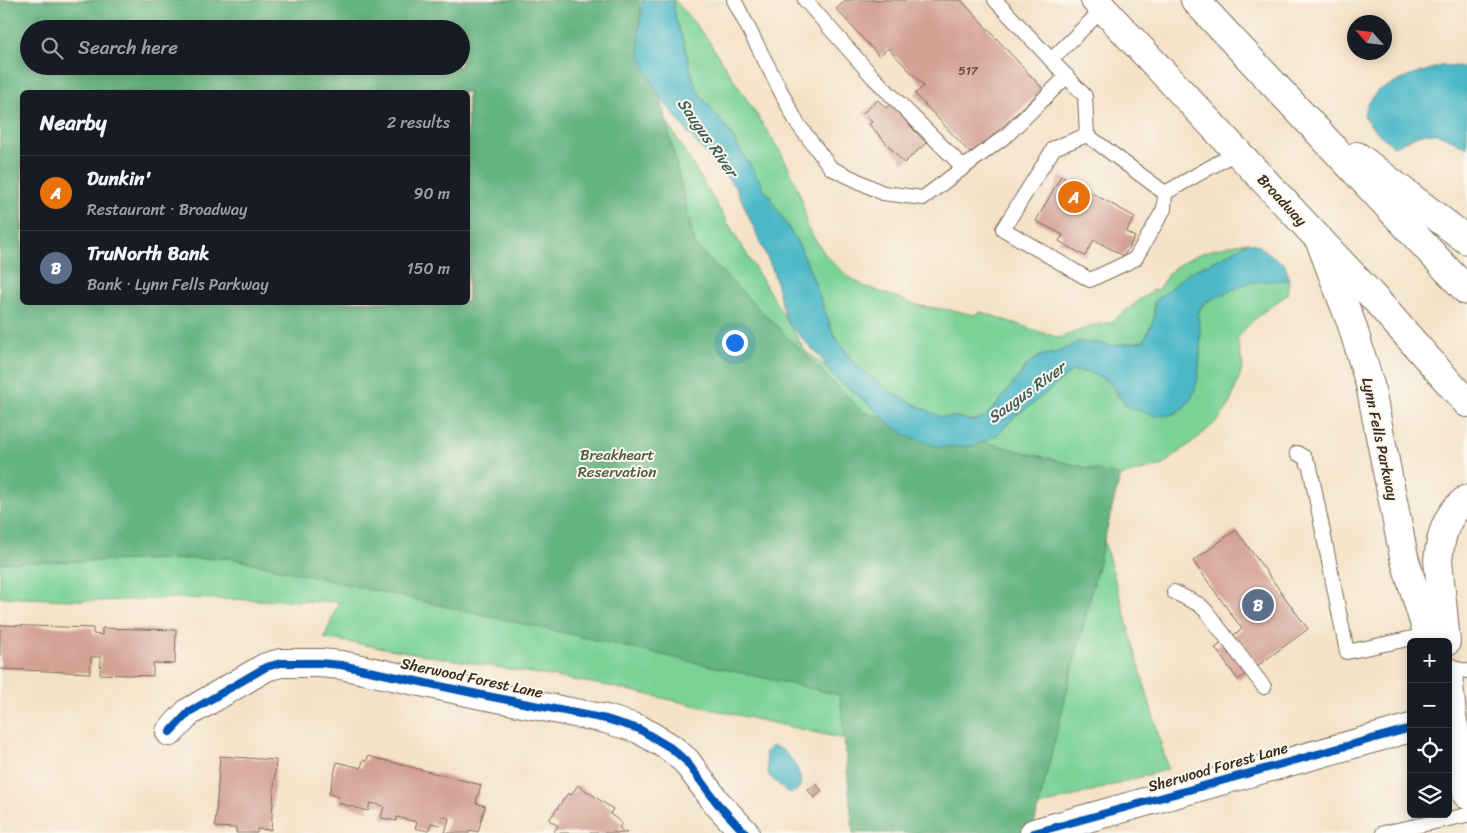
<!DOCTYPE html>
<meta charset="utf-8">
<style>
body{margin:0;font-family:Sriracha,sans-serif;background:#242831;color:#f1f3f6}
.controls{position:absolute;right:15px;bottom:15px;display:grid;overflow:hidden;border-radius:8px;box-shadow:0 2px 12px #0003}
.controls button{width:45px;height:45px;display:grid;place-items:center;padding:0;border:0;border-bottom:1px solid #363941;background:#171b24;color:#f1f3f6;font:25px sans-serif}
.compass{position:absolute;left:1347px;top:15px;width:45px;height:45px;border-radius:50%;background:#171b24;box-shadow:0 2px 12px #0003;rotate:297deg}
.you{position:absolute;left:734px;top:342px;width:18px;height:18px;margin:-12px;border:4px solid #fff;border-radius:50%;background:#1a73e8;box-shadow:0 0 0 8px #1a73e833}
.badge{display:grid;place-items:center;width:32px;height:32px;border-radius:50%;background:#db2777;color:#fff;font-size:16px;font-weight:700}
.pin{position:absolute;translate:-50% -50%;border:2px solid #fff;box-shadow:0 1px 5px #0006}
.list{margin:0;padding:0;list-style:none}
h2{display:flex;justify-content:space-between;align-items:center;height:65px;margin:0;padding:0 20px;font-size:21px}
h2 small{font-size:16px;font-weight:400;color:#9ea1a6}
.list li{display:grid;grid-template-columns:32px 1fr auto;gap:15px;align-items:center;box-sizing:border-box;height:75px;padding:0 20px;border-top:1px solid #363941}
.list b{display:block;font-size:19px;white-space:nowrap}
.list p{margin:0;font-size:16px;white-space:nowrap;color:#9ea1a6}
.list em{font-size:16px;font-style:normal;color:#9ea1a6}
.icon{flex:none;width:28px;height:28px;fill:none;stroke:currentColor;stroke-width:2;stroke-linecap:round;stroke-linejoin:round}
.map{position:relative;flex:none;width:1467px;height:833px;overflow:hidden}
.search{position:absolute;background:#171b24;box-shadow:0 2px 12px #0003;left:20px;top:20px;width:450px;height:55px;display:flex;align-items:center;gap:12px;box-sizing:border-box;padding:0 18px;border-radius:28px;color:#9ea1a6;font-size:19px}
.panel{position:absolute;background:#171b24;box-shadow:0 2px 12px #0003;left:20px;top:90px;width:450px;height:215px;border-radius:8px}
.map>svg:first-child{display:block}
.green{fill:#7ad297;stroke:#5a7e5a;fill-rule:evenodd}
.forest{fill:#63b480;stroke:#4f6f4f;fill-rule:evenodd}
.water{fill:#4cb8c7;stroke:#447172}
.building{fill:#d3a094}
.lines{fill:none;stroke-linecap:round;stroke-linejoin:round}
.lane-casing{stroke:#7c6a5a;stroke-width:16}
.street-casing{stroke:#7c6a5a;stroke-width:30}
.primary-casing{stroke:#7c6a5a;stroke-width:30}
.highway-casing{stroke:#7c6a5a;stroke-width:30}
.lane{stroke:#fff;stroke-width:14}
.street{stroke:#fff;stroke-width:28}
.primary{stroke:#fff;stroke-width:28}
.highway{stroke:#fff;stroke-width:28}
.cycleway-casing{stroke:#fbf7ec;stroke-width:11}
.cycleway{stroke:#0057b8;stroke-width:8}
.labels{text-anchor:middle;stroke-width:4;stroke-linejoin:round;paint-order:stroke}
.number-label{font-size:12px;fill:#61483c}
.street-label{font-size:15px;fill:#3b2a1e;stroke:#fbf7ec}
.park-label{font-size:15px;fill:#4e5c42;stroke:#fbf7ec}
.water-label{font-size:16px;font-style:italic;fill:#415c59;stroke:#fbf7ec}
</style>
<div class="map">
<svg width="1467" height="833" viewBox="0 0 1467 833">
<rect width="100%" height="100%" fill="#fbf7ec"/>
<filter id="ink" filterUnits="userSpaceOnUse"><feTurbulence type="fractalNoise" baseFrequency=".02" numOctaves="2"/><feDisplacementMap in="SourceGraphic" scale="10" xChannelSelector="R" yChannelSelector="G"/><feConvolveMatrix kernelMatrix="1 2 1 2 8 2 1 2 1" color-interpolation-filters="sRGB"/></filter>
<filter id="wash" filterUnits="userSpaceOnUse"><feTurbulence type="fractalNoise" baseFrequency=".0096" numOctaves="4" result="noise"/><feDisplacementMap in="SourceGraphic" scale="20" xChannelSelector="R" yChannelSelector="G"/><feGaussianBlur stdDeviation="1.12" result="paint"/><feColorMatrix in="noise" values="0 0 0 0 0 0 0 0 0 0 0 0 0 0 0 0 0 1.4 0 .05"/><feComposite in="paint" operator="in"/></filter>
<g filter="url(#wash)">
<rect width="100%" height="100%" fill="#f4e2c8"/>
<path class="green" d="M0 0H675L706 37 778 148 787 164 802 200 805 214 806 226 825 254 846 275 864 286 920 306 957 311 973 315 981 312 1059 338 1095 325 1111 322 1151 291 1158 289C1162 284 1165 278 1169 273 1188 253 1223 246 1248 242L1227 255 1188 273 1154 302V318L1144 341 1112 346 1098 343 1078 342 1057 353 1040 356 1028 364 995 407 983 418 970 421 957 417H940L894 394 856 365 840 344 832 331 813 278 798 243 728 130 702 97 694 83 683 39 676 21 673 3 638 74 805 351 962 471 974 446 998 434 1016 415 1034 403 1072 371C1083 372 1095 373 1105 380 1112 384 1114 391 1119 397 1132 410 1150 416 1168 415 1200 412 1201 357 1200 334 1200 325 1196 316 1201 308 1205 300 1242 284 1251 282 1263 279 1277 281 1289 280L1287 295C1268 308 1250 320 1237 339L1243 366 1233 395 1228 407 1220 418 1200 436 1161 466 1120 476 1085 473 1168 769 947 833 875 746 609 686 324 638 339 602 176 598 96 601 0 597ZM29 29H461V66H29ZM22 92H468V302H22Z"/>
<path class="forest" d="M0 0H638L695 245 863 412 1120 476 1032 833H853L840 695 230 558 0 563ZM29 29H461V66H29ZM22 92H468V302H22Z"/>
<g class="water">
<path d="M642 0H673L676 21 683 39 694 83 702 97 728 130 798 243 813 278 832 331 840 344 856 365 894 394 940 417H957L970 421 983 418 995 407 1028 364 1040 356 1057 353 1078 342 1098 343 1112 346 1144 341 1154 318V302L1188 273 1227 255 1248 242 1258 245 1285 265 1289 280 1251 282 1205 302 1199 309 1198 320 1200 331V354L1198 377 1194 393 1188 403 1183 408 1171 415 1154 416 1134 409 1125 405 1113 386 1103 378 1087 372 1072 371 1034 403 1016 415 998 434 974 446 938 447 908 436 892 426 865 401 832 375 820 357 792 328 785 317 773 271 736 188 693 139 663 101 650 79 640 55 639 32 642 10Z"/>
<path d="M1443 65 1463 67 1467 69V148C1453 140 1435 129 1418 135 1409 138 1403 144 1393 146 1382 136 1370 128 1364 115L1366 107 1377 91 1410 76Z"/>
<path d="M771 746C790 745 817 795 787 792L769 776 765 753Z"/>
</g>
<g id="blocks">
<g class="building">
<path d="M846 0H961L1043 89 972 155 915 94 924 86 888 48 879 56 836 9Z"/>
<path d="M878 100 886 108 890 104 926 143 904 163 869 124 872 122 863 113Z"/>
<path d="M1061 176 1135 217 1126 232 1135 237 1124 256 1094 240 1085 256 1059 241 1063 235 1036 221Z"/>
<path d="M1236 530 1308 629 1238 680 1215 648 1242 629 1193 561Z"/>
<path d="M0 625 93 628V634L102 635V628L176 630 175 664 153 663V676L100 674 101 657H91L90 673 0 669Z"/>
<path d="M220 756 276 760 271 830 257 829V833H236V828L215 827Z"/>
<path d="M368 756 481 785 476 803 485 806 478 832 470 830 469 833H445L449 818 442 816 440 825 431 823 428 831 415 828 417 822 397 817 396 821 381 818 384 806 370 803 368 811 338 803 339 797 329 794 337 762 361 768 363 760 367 761Z"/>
<path d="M816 784 822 791 814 798 808 790Z"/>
<path d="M578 785 613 809 610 814 622 823 619 828 627 833H553L558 826 549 820 568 793 571 795Z"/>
</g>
</g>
</g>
<g filter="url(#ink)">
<use href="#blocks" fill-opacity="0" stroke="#7c6a5a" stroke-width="1"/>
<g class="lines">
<g class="lane-casing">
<g id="lane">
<path d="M734 0 797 123 831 168 883 193 923 198 1007 135 1067 76"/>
<path d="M805 0 873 77 963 167"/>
<path d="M995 0 1085 96 1087 135 1165 193 1237 152"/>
<path d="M1051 60 1103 9"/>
<path d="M1087 135 1054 148 1003 229 1090 280 1135 259 1164 209 1165 193"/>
<path d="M1297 453 1304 457 1310 467 1347 652 1427 635"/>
<path d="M1174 592 1200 605 1206 611 1264 687"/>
<path d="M1448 667 1467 671"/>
<path d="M1383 833 1467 815"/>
</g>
</g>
<g class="street-casing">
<g id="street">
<path d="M170 732 189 712 266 667 281 663H319L341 665 482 695 606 719 639 729 671 748 686 761 717 803 745 833"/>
<path d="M1034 833 1411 728"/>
</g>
</g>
<g class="primary-casing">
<g id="primary">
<path d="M1319 239 1352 325 1370 385 1404 557 1430 642"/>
<path d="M1446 642 1438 560C1441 535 1446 514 1467 499"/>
<path d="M1448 672 1452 716 1467 795"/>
</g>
</g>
<g class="highway-casing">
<g id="highway">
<path d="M1095 0 1375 299 1467 403"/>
<path d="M1195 0 1467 291"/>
<path d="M1357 156 1467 240"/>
</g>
</g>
<use href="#lane" class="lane"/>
<use href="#street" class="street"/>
<use href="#primary" class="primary"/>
<use href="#highway" class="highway"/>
<g class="cycleway-casing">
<g id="cycleway">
<path d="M170 732 189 712 266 667 281 663H319L341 665 482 695 606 719 639 729 671 748 686 761 717 803 745 833"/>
<path d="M1034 833 1411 728"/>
</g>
</g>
<use href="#cycleway" class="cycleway"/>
</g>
</g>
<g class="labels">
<g class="number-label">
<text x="968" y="75">517</text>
</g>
<g class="street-label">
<text transform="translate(1282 200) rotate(47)" y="5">Broadway</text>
<text transform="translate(1380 439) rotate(78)" y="5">Lynn Fells Parkway</text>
<text transform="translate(472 678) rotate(12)" y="5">Sherwood Forest Lane</text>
<text transform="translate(1218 767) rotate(-16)" y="5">Sherwood Forest Lane</text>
</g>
<g class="park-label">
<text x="617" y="460">Breakheart<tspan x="617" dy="17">Reservation</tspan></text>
</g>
<g class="water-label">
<text transform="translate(708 137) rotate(55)" y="6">Saugus River</text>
<text transform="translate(1026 392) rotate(-36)" y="6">Saugus River</text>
</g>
</g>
</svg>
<div class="controls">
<button>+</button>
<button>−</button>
<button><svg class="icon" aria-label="locate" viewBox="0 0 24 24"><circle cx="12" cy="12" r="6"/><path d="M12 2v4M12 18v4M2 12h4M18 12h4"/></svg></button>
<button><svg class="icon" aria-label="layers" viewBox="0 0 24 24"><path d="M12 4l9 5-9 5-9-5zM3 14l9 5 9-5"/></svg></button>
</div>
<svg class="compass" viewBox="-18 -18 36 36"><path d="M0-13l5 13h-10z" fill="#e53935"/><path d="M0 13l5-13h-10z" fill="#9ea1a6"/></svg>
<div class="you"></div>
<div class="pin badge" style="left:1074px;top:197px;background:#e8710a">A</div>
<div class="pin badge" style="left:1258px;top:605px;background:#5c6f8a">B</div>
<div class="search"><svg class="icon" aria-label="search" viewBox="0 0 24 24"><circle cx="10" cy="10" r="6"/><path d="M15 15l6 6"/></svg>Search here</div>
<section class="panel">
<h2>Nearby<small>2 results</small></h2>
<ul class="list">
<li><span class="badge" style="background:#e8710a">A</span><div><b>Dunkin'</b><p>Restaurant · Broadway</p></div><em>90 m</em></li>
<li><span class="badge" style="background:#5c6f8a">B</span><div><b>TruNorth Bank</b><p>Bank · Lynn Fells Parkway</p></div><em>150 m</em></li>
</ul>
</section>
</div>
